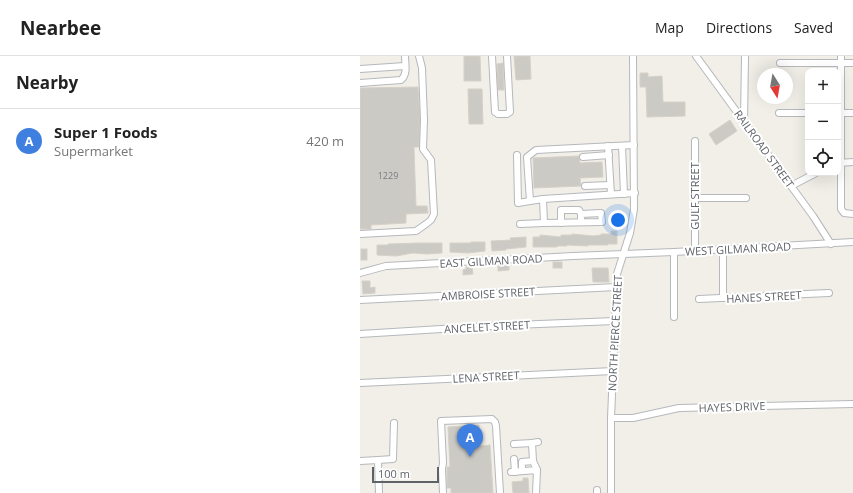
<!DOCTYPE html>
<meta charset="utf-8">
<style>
body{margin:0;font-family:"Open Sans",sans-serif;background:#f2f2f2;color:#222}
.controls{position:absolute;right:12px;top:12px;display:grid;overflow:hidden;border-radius:8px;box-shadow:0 4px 16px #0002}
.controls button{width:36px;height:36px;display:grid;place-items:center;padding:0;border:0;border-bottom:1px solid #e0e0e0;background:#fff;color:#222;font:20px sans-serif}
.compass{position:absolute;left:397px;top:12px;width:36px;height:36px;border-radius:50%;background:#fff;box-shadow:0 4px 16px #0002;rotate:169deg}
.scale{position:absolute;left:12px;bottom:10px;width:67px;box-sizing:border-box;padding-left:4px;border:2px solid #5f6368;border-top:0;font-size:11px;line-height:14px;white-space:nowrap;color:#5f6368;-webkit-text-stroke:3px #fff;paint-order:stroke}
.you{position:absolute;left:258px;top:164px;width:14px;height:14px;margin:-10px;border:3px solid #fff;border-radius:50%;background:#1a73e8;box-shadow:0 0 0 6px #1a73e833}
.badge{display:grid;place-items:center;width:26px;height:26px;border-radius:50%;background:#ea4335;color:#fff;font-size:13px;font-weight:700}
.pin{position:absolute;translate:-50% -33px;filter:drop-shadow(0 1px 2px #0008)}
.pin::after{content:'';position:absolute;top:21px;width:14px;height:12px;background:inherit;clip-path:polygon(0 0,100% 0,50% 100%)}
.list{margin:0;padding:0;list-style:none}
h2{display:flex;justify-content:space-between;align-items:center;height:52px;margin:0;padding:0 16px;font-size:17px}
h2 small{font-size:13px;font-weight:400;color:#767676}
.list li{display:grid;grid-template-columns:26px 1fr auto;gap:12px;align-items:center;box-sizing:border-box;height:64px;padding:0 16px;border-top:1px solid #e0e0e0}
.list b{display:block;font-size:15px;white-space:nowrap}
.list p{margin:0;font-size:13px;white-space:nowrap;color:#767676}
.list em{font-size:13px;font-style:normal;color:#767676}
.icon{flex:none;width:22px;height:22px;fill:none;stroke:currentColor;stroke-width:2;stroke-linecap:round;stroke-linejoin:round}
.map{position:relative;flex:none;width:493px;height:437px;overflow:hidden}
header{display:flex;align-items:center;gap:24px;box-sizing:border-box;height:56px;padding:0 20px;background:#fff;border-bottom:1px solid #e0e0e0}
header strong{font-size:19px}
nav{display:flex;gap:22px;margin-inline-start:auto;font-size:14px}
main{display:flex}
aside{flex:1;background:#fff}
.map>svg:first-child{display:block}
.building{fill:#cccac5;stroke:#d6d1c6}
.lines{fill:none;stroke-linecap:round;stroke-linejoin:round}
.minor-casing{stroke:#b5b8bc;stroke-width:8}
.minor{stroke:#fff;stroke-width:6}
.labels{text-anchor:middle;stroke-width:4;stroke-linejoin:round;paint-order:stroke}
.number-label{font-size:9px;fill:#7a7d7f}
.street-label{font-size:11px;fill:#5f6368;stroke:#fff}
</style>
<header>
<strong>Nearbee</strong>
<nav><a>Map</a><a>Directions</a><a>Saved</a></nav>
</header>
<main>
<aside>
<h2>Nearby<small></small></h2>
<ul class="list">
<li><span class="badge" style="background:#3f7fe0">A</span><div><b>Super 1 Foods</b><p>Supermarket</p></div><em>420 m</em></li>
</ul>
</aside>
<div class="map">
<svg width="493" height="437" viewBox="0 0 493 437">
<rect width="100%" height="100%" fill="#f1efe8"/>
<g class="building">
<path d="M104 0H120L121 25H104Z"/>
<path d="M154 0H170L171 23 156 24Z"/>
<path d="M143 7 144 34H138L137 8Z"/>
<path d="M280 17H288V21L302 20 303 46H325V60L287 61 286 31H280Z"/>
<path d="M58 31 60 64 59 91H54L56 150H67L68 157 46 158V167L11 169V173H0V32Z"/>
<path d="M108 33H122L123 68H109Z"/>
<path d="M370 64 377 75 356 89 349 78Z"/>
<path d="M219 100 220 107 242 106 243 121 220 122 221 130 174 132 173 102Z"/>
<path d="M251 175H257V188H248V189H228V190L207 189V190H197V191H173V181H180V179L201 181V179H212V178L233 180 241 179V178H251Z"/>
<path d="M166 181V191L146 193V194L132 195 131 185 151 184 150 182Z"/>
<path d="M111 186H125V195L108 197 90 196V187H111Z"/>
<path d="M58 187H82V197L67 198 53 197 36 200 17 199V189H28V188Z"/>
<rect x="1" y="193" width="6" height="11"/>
<rect x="193" y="206" width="9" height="6"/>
<path d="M147 208H149V214L138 215V209Z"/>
<path d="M106 211H112L113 218 103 219V214L106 213Z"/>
<path d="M232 212H248L249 226H233Z"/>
<path d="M2 225H10V232L15 231V237L3 238Z"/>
<path d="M119 369 120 390 130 389 133 437H91V432H87V411H90L88 371Z"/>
<path d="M163 422H168L169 437H153L152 426 163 425Z"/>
</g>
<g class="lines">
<g class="minor-casing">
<g id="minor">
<path d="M132 0 135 56 138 58H147L150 56 147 0"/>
<path d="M336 0 431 130 453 160 471 188"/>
<path d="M481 0V153L484 157 493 158"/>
<path d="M420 7H493"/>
<path d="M0 13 45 10"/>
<path d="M0 27 41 24C48 18 45 8 45 0"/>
<path d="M419 57H448"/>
<path d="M478 57H493"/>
<path d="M384 66 385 0"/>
<path d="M274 89 176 94 167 101 170 145 183 143 275 137"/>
<path d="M248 90 251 138"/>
<path d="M262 90 264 138"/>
<path d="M157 99 158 147 170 145"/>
<path d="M223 101 249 99"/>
<path d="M478 107 493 106"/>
<path d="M225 130 250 129"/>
<path d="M431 130 456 117"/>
<path d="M335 142H386"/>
<path d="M183 143 184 167 242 166 241 157 221 158V166"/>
<path d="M201 167V154H219L221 158"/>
<path d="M160 168 184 167"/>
<path d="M0 178 56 175 66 168 71 164 74 158 71 104 63 93 64 64 62 12 59 0"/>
<path d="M363 194V242"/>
<path d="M335 195V85"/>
<path d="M0 217 26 210 213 200 314 196 493 186"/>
<path d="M339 243 469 237"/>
<path d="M0 244 256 231"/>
<path d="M314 261V196"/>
<path d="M0 278 130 270 255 265"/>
<path d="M0 327 253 315"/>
<path d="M251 362H273L319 352 493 348"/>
<path d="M154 388 172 387"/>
<path d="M154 403 155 416"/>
<path d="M18 404 33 403 34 367"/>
<path d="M0 405 18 404 19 437"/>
<path d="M177 414 173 405 172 387 178 386"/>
<path d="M162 415V406L173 405"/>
<path d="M151 416 177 414 176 437"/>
<path d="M237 434V437"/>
<path d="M83 437 82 413 83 407 81 365 132 363 135 366 136 370 140 437"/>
<path d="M251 437V362L257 218 270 177 274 153 273 0"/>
</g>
</g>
<use href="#minor" class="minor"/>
</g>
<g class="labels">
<g class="number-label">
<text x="28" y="123">1229</text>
</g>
<g class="street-label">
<text transform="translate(404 93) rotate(54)" y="4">RAILROAD STREET</text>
<text transform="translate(335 140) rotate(-90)" y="4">GULF STREET</text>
<text transform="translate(378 193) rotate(-3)" y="4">WEST GILMAN ROAD</text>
<text transform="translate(131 205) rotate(-3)" y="4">EAST GILMAN ROAD</text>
<text transform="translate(128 238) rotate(-3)" y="4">AMBROISE STREET</text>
<text transform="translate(404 241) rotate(-3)" y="4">HANES STREET</text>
<text transform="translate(127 271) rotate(-3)" y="4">ANCELET STREET</text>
<text transform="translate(255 277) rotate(-87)" y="4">NORTH PIERCE STREET</text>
<text transform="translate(126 321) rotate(-3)" y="4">LENA STREET</text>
<text transform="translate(372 351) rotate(-2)" y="4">HAYES DRIVE</text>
</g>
</g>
</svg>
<div class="controls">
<button>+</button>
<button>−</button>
<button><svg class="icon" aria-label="locate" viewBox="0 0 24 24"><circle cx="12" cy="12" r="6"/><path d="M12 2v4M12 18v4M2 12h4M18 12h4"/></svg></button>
</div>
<svg class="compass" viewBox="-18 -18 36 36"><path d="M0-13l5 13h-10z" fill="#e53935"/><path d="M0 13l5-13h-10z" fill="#767676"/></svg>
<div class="scale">100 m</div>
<div class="you"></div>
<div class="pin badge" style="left:110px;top:401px;background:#3f7fe0">A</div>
</div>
</main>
